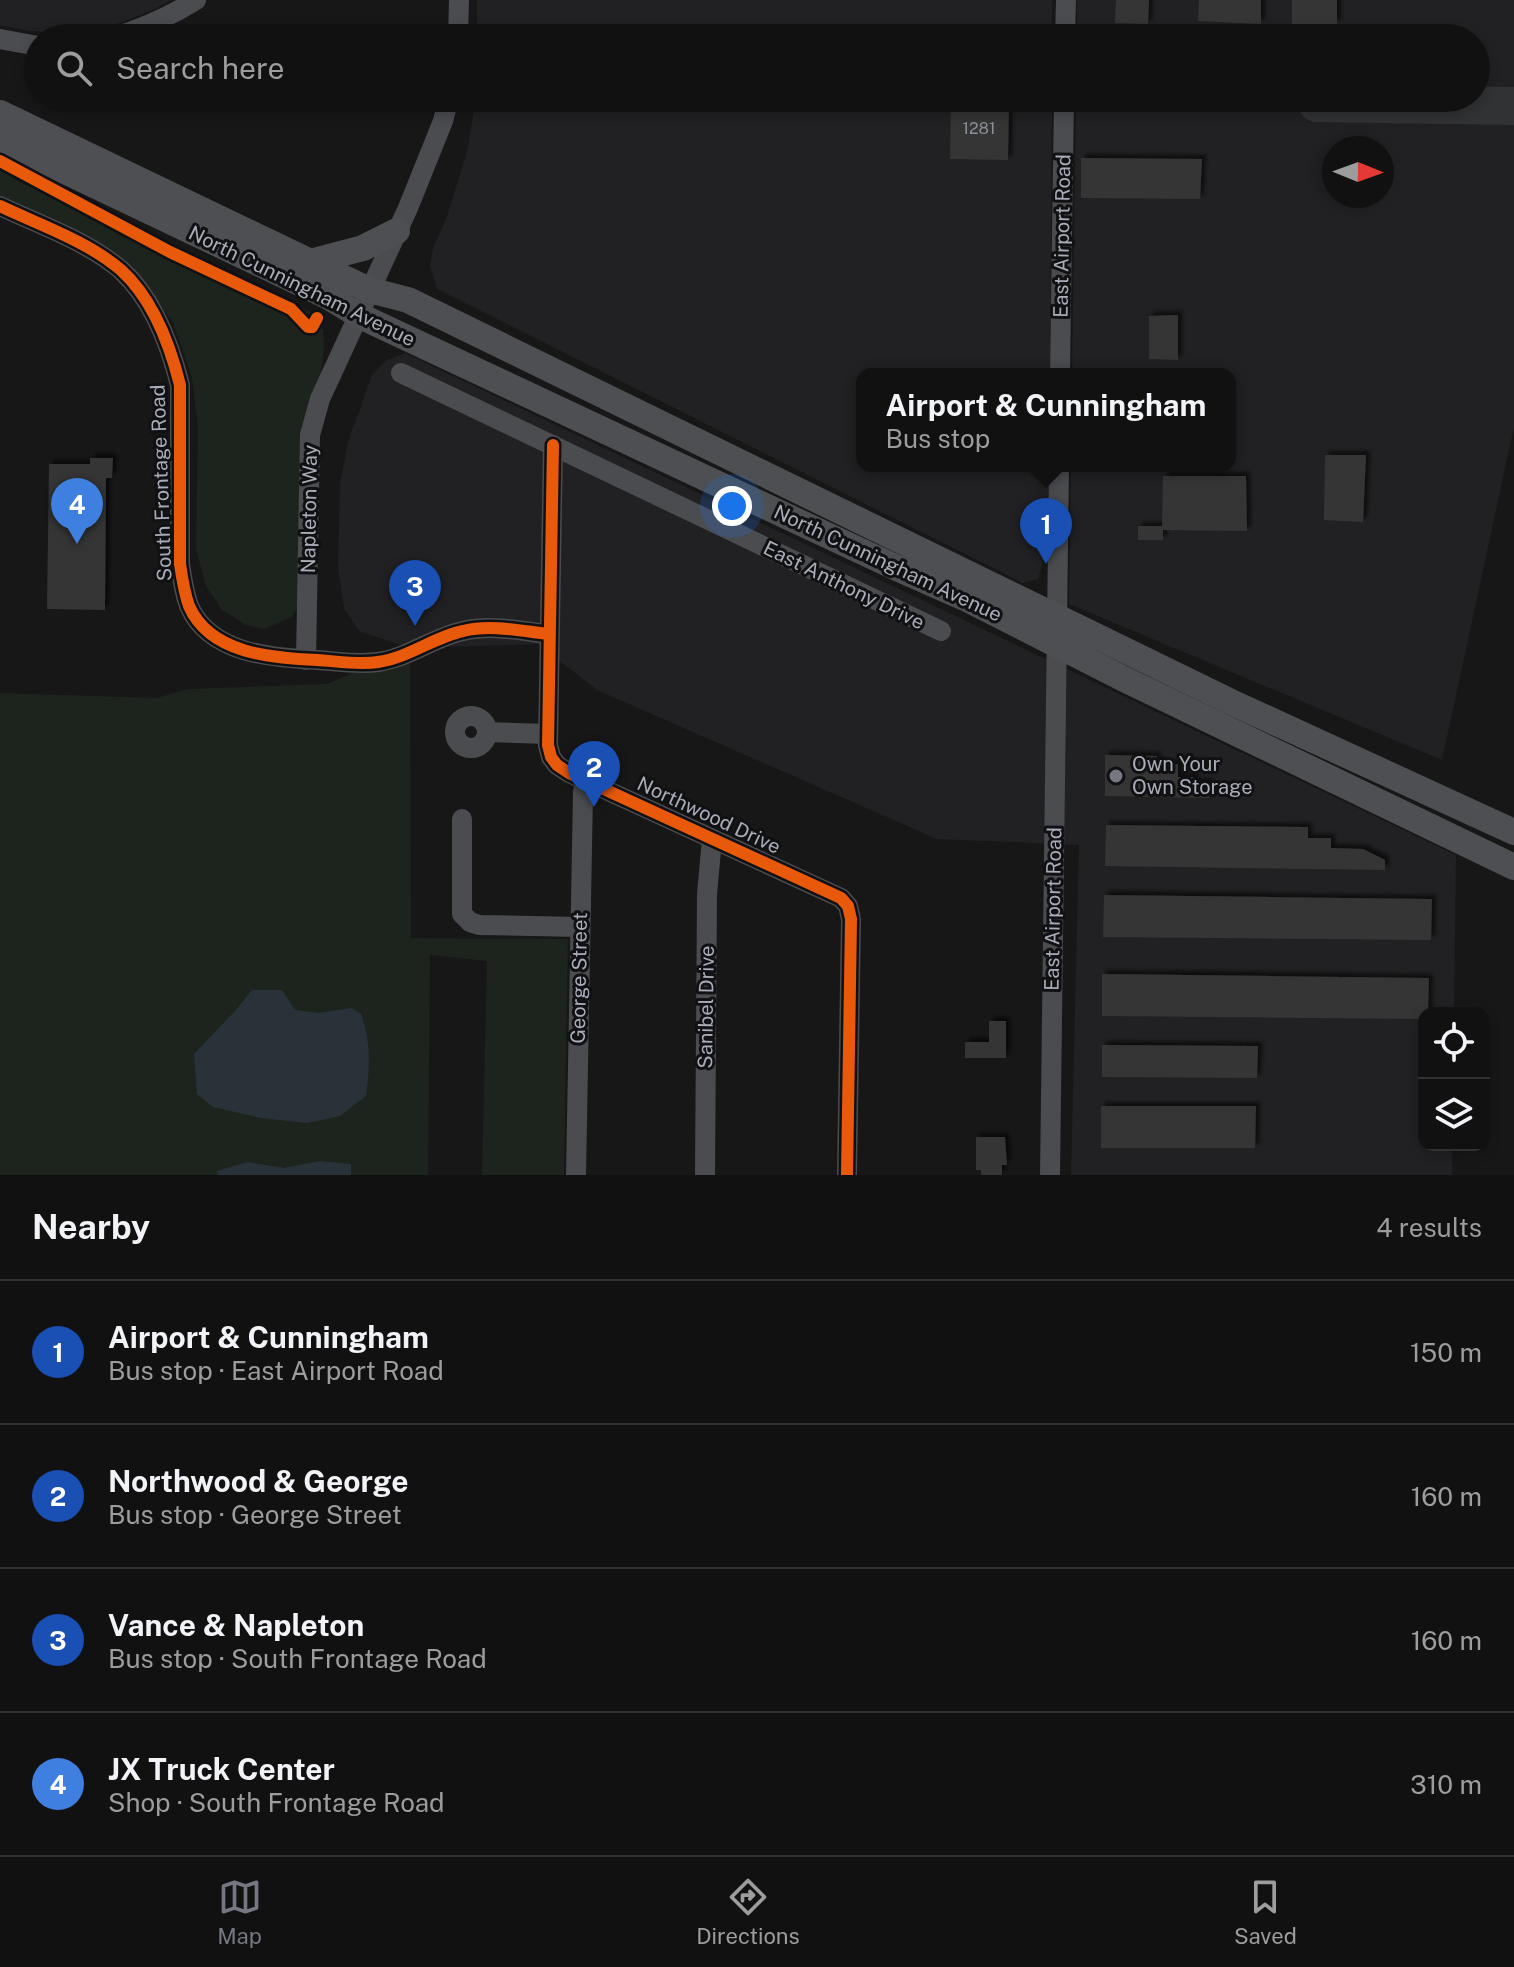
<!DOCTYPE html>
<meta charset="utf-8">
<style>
body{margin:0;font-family:"Public Sans",sans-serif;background:#1a1a1a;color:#f1f3f6}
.controls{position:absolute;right:24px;bottom:24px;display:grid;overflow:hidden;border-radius:16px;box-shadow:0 4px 12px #0003}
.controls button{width:72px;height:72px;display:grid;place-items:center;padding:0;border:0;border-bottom:2px solid #303131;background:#111;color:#f1f3f6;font:40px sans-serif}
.compass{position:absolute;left:1322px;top:136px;width:72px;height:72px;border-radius:50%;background:#111;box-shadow:0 4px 12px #0003;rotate:91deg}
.you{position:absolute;left:732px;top:506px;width:28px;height:28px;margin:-20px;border:6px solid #fff;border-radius:50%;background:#1a73e8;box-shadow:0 0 0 12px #1a73e833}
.badge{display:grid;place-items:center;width:52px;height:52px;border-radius:50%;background:#757880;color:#fff;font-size:26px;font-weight:700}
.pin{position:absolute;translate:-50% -66px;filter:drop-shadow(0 2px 4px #0008)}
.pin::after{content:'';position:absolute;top:42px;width:28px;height:24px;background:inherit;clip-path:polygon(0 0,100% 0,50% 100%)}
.popup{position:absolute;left:856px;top:368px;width:380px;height:104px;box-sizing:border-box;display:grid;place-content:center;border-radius:16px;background:#111;filter:drop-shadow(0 2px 6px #0005);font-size:26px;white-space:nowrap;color:#9c9d9f}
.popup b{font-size:30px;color:#f1f3f6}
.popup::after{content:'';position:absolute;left:50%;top:100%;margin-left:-16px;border:16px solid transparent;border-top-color:#111}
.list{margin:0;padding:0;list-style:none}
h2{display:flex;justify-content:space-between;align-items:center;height:104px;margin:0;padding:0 32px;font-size:34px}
h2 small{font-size:26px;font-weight:400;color:#9c9d9f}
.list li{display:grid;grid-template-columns:52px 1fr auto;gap:24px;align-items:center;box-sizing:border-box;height:144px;padding:0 32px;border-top:2px solid #303131}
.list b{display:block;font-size:30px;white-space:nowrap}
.list p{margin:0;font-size:26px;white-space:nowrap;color:#9c9d9f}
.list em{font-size:26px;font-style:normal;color:#9c9d9f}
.icon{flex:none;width:44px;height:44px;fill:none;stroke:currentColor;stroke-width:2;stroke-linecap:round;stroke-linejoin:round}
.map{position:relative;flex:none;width:1514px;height:1175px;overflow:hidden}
.search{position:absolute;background:#111;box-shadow:0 4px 12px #0003;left:24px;right:24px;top:24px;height:88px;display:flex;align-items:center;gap:20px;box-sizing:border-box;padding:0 28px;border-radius:44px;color:#9c9d9f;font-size:30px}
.sheet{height:680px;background:#111}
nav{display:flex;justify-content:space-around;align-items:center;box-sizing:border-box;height:112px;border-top:2px solid #303131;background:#111;font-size:22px;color:#9c9d9f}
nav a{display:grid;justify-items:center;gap:4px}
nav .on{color:#757880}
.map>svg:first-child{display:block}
.built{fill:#212123;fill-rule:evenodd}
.green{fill:#1d241e}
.water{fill:#2a3239}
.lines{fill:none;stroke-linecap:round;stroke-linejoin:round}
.taxiway{stroke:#313233;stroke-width:38}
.building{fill:#353536;filter:url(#shadow)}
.minor{stroke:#4b4c50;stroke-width:20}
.major{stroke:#4d4f52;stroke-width:26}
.cycleway-casing{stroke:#111113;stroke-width:17}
.cycleway{stroke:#e8590c;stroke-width:12}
.poi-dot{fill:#757880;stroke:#111113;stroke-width:3}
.labels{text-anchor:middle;stroke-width:6;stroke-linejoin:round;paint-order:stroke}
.number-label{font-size:16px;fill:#8b8f98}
.street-label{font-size:20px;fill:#a8adb8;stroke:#111113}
.poi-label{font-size:20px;fill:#a8adb8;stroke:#111113;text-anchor:start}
</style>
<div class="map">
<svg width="1514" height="1175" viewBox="0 0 1514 1175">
<defs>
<filter id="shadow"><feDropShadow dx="4" dy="-4" stdDeviation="2" flood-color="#0009"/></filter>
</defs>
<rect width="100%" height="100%" fill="#171717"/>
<g class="built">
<path d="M0 0H171L155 9 117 24 76 33 29 31 0 25Z"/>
<rect x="477" y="0" width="575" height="38"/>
<path d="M1077 0H1514V427L1442 760 1069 604 1071 466H1230V374H1072L1076 98H1476V38H1077ZM1334 148H1382V196H1334Z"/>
<path d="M476 98H1052L1050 374H862V466H1049L1048 547 1038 579 1023 583 437 289 430 266 433 248 447 216 467 152Z"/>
<path d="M405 353 1456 855 1454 1013H1424V1145H1452V1175H1071L1079 845 937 839 597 690 538 644 410 648 359 631 344 608 338 568 340 484 348 442 372 375 387 360Z"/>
</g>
<g class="green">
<path d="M0 152 135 227 313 313 323 330 324 345 300 603 292 617 264 629 246 625 222 610 206 586 196 549 198 427 192 378 173 322 140 280 0 196Z"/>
<path d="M410 648 411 938 568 939 564 1175H482L487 961 430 955 428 1175H0V693L157 698 187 689 327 684Z"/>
</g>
<g class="water">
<path d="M252 990H282L295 1010 319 1013 351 1008 361 1014C371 1042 370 1067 366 1096L340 1116 307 1123 261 1118 213 1107 197 1094 194 1054 236 1010Z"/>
<path d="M320 1161 351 1164V1175H218L217 1171 247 1162 284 1168Z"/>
</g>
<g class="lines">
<path class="taxiway" d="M1317 103 1514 106"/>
</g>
<g class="building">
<path d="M1116 0H1149L1148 24 1115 23Z"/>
<path d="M1199 0H1261V24L1198 21Z"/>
<rect x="1292" y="0" width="45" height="24"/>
<path d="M951 98H1009L1008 160 950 159Z"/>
<path d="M1081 158 1202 159 1200 199 1081 198Z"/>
<path d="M1178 315V360L1149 359V316Z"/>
<path d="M1325 455H1366L1363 522 1324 520Z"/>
<path d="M90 458H113L112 478H106L105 610 47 609 49 464H90Z"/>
<path d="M1163 476H1246L1247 531 1163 530V540H1138V526H1162Z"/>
<path d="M1105 755 1157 756V764H1178V777H1194V782H1209V798L1105 796Z"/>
<path d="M1106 825 1308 827V838H1331V848L1363 849 1385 860V870L1105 866Z"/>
<path d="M1104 895 1432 899 1431 940 1103 937Z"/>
<path d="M1102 974 1429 978 1428 1013H1424V1019L1102 1016Z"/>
<path d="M989 1021H1006V1058H965V1042H989Z"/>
<path d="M1102 1045 1258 1046 1257 1078 1102 1077Z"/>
<path d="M1101 1106H1256L1255 1148H1101Z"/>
<path d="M976 1137H1005L1007 1165H1002V1175H981V1170H976Z"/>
</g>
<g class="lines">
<g class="minor">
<path d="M111 38C142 29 169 17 196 0"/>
<path d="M458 38 459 0"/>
<path d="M1065 38 1066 0"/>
<path d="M0 39 38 46"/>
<path d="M0 206C40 225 87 241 121 270 153 299 170 345 180 385V564C182 578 184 592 189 606 210 654 272 658 317 660 336 661 358 665 378 662 408 658 434 637 463 631 491 624 521 631 548 634"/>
<path d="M401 373 941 631"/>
<path d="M1060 374 1064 98"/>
<path d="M553 445 548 745 551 757 557 765 569 773 841 898 848 906 851 919 847 1175"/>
<path d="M306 660 310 435 320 399 408 208 443 121 449 98"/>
<circle cx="471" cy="732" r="16"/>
<path d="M487 732 548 734"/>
<path d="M462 819V914L470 922 479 925 580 927"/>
<path d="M576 1175 583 792 585 780"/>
<path d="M705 1175 707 894 712 839"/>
<path d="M1050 1175 1059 466"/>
</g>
<g class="major">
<path d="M0 113 369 290 408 300 1231 702 1514 832"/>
<path d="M0 140 327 296 358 315 897 568 965 598 1124 679 1514 867"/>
<path d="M310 262 363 248 397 231"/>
</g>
<g class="cycleway-casing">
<g id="cycleway">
<path d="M0 161 170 252 291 309 308 327H312L317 318"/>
<path d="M0 206C40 225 87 241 121 270 153 299 170 345 180 385V564C182 578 184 592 189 606 210 654 272 658 317 660 336 661 358 665 378 662 408 658 434 637 463 631 491 624 521 631 548 634"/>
<path d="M553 445 548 745 551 757 557 765 569 773 841 898 848 906 851 919 847 1175"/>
</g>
</g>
<use href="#cycleway" class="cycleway"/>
</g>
<circle class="poi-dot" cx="1116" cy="776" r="8"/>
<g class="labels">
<g class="number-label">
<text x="979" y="134">1281</text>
</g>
<g class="street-label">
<text transform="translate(1062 236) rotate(-89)" y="7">East Airport Road</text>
<text transform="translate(302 286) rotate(26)" y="7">North Cunningham Avenue</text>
<text transform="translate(161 483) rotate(-92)" y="7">South Frontage Road</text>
<text transform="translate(309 509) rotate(-89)" y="7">Napleton Way</text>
<text transform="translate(888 563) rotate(25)" y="7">North Cunningham Avenue</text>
<text transform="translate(844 585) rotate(26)" y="7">East Anthony Drive</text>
<text transform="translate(709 815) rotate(25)" y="7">Northwood Drive</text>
<text transform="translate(1053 909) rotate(-89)" y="7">East Airport Road</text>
<text transform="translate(579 978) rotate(-89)" y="7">George Street</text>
<text transform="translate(706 1007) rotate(-89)" y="7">Sanibel Drive</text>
</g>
<g class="poi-label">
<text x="1132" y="771">Own Your<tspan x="1132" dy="23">Own Storage</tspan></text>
</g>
</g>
</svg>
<div class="controls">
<button><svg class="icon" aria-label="locate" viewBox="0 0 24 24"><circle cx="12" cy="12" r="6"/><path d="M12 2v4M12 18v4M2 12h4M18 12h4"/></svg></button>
<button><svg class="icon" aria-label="layers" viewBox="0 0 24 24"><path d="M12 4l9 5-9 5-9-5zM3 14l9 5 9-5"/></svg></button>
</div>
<svg class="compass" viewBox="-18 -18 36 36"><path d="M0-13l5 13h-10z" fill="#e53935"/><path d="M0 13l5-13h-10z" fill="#9c9d9f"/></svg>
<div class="you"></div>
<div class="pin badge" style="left:1046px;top:564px;background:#1a4fb4">1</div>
<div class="popup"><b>Airport &amp; Cunningham</b>Bus stop</div>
<div class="pin badge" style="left:594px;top:807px;background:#1a4fb4">2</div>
<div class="pin badge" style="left:415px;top:626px;background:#1a4fb4">3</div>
<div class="pin badge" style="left:77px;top:544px;background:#3f7fe0">4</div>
<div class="search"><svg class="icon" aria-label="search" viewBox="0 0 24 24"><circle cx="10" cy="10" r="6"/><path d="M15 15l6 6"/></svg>Search here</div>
</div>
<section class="sheet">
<h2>Nearby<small>4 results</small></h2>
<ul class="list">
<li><span class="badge" style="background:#1a4fb4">1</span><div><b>Airport &amp; Cunningham</b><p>Bus stop · East Airport Road</p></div><em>150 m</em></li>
<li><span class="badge" style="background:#1a4fb4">2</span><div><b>Northwood &amp; George</b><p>Bus stop · George Street</p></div><em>160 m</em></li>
<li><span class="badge" style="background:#1a4fb4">3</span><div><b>Vance &amp; Napleton</b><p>Bus stop · South Frontage Road</p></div><em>160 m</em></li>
<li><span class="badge" style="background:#3f7fe0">4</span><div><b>JX Truck Center</b><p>Shop · South Frontage Road</p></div><em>310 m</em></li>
</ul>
</section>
<nav>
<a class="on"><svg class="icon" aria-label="map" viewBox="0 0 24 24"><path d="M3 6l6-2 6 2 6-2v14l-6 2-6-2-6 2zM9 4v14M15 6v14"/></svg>Map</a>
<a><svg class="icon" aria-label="directions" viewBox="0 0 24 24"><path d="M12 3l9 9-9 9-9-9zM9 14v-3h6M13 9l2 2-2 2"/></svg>Directions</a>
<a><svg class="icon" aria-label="saved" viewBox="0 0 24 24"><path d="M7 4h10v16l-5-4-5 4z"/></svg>Saved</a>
</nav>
